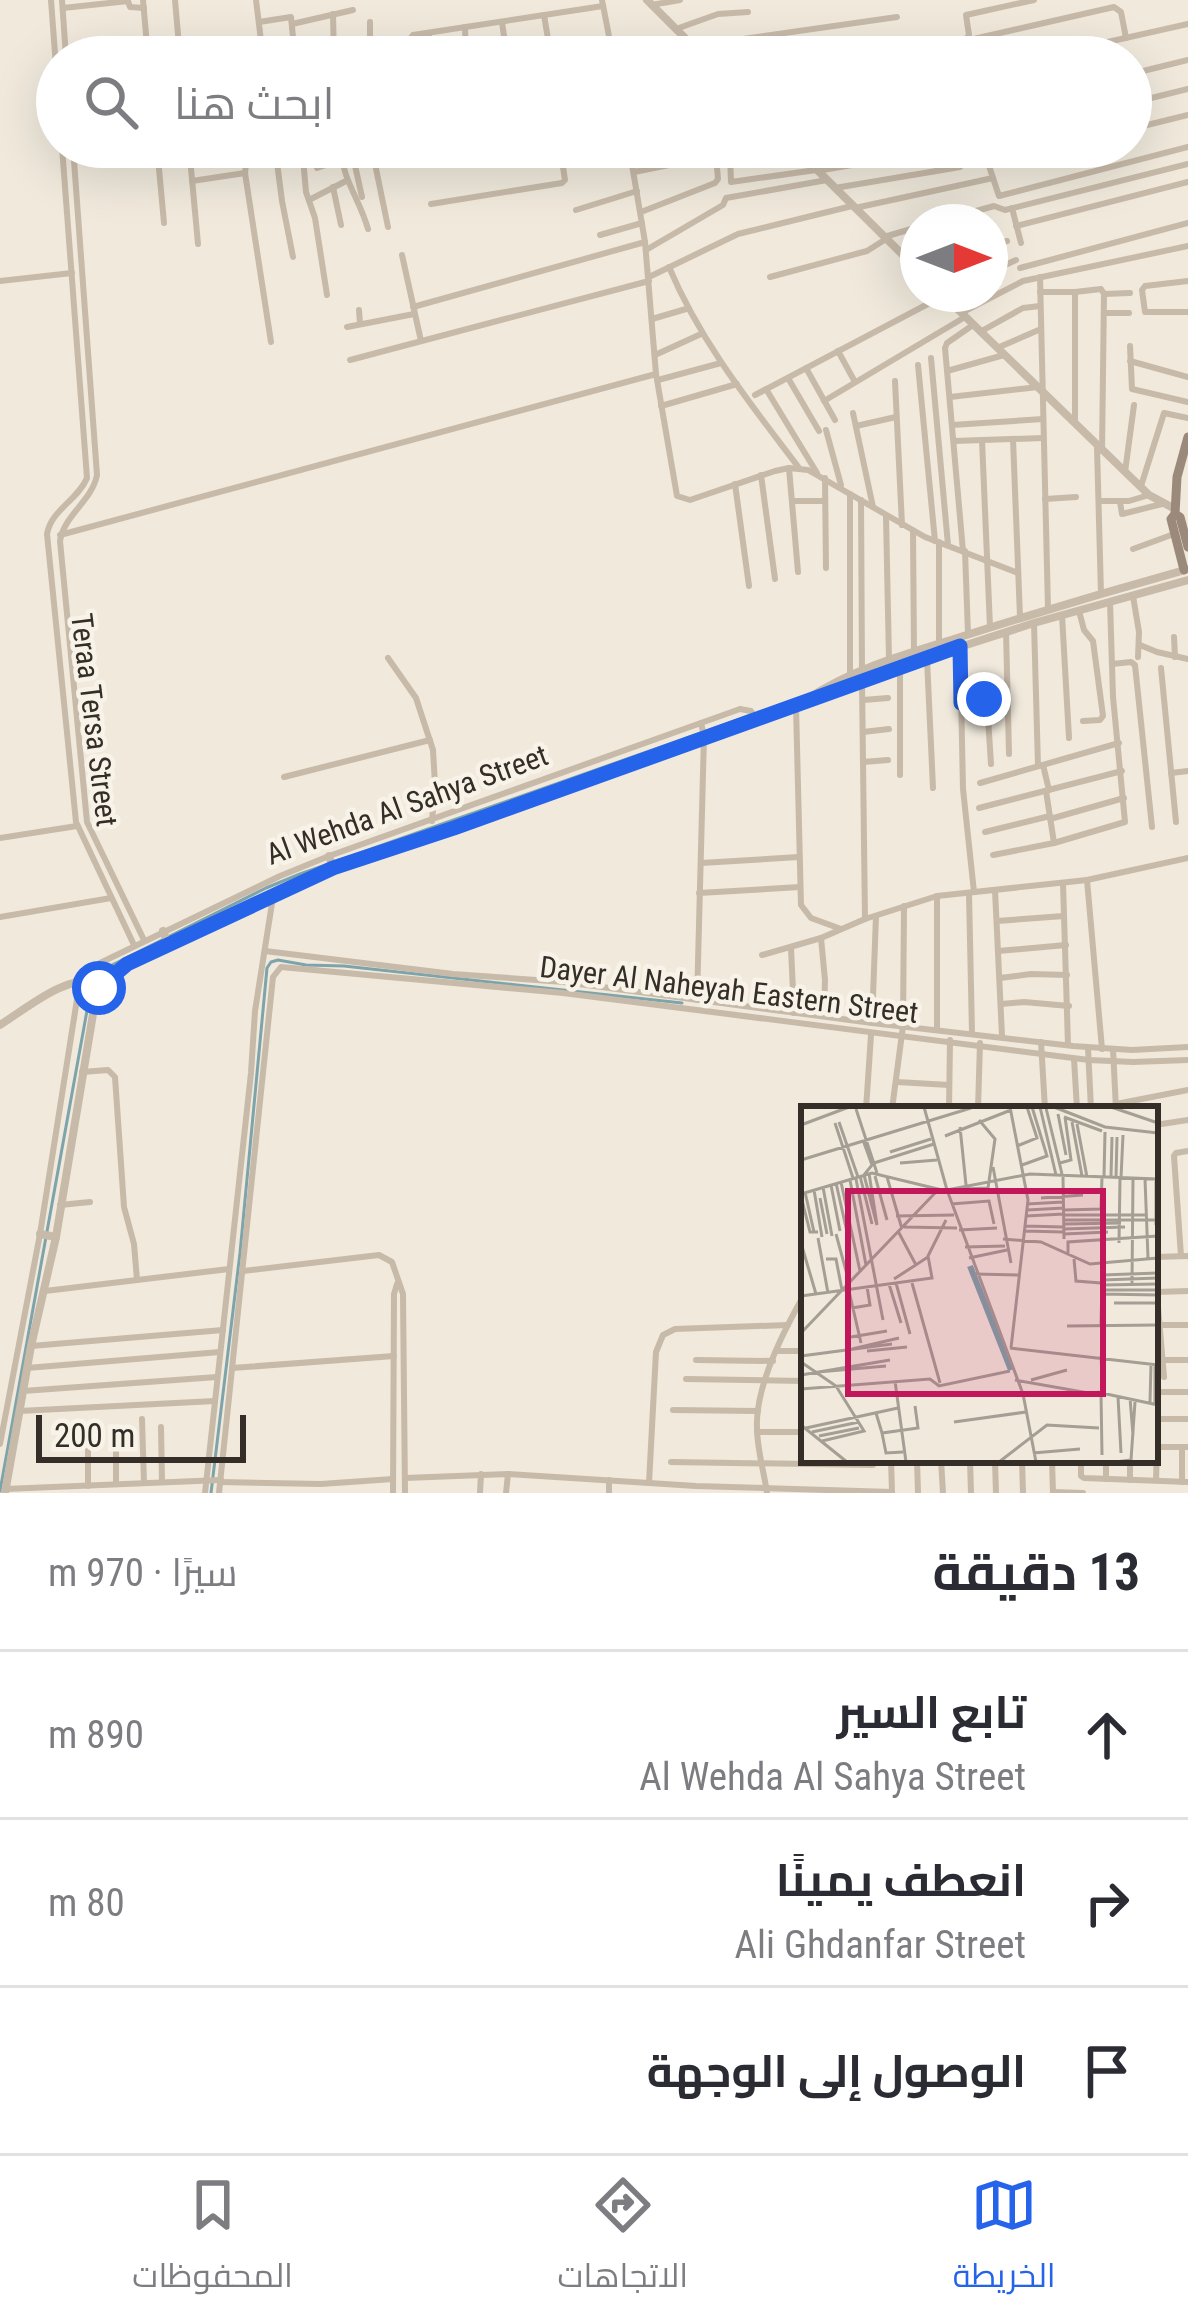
<!DOCTYPE html>
<html lang="ar">
<meta charset="utf-8">
<style>
body{margin:0;font-family:"Roboto Condensed",Cairo,sans-serif;background:#f7f7f7;color:#2b2b33;direction:rtl}
.compass{position:absolute;left:900px;top:204px;width:108px;height:108px;border-radius:50%;background:#fff;box-shadow:0 12px 48px #0002;rotate:90deg}
.scale{position:absolute;left:36px;bottom:30px;width:210px;box-sizing:border-box;padding-left:12px;border:6px solid #352e28;border-top:0;font-size:33px;line-height:42px;white-space:nowrap;color:#352e28;-webkit-text-stroke:9px #f8f3e8;paint-order:stroke}
.stop{position:absolute;width:36px;height:36px;margin:-27px;border:9px solid #2563eb;border-radius:50%;background:#fff}
.stop.end{background:#2563eb;border-color:#fff;box-shadow:0 3px 12px #0008}
.list{margin:0;padding:0;list-style:none}
h2{display:flex;justify-content:space-between;align-items:center;height:156px;margin:0;padding:0 48px;font-size:51px}
h2 small{font-size:39px;font-weight:400;color:#7c7c81}
.list li{display:grid;grid-template-columns:78px 1fr auto;gap:36px;align-items:center;box-sizing:border-box;height:168px;padding:0 48px;border-top:3px solid #e1e1e2}
.list b{display:block;font-size:45px;white-space:nowrap}
.list p{margin:0;font-size:39px;white-space:nowrap;color:#7c7c81}
.list em{font-size:39px;font-style:normal;color:#7c7c81}
.icon{flex:none;width:66px;height:66px;fill:none;stroke:currentColor;stroke-width:2;stroke-linecap:round;stroke-linejoin:round}
.map{position:relative;flex:none;width:1188px;height:1493px;overflow:hidden;direction:ltr}
.search{position:absolute;background:#fff;box-shadow:0 12px 48px #0002;left:36px;right:36px;top:36px;height:132px;display:flex;align-items:center;gap:30px;box-sizing:border-box;padding:0 42px;border-radius:66px;color:#7c7c81;font-size:45px}
.sheet{height:660px;background:#fff}
nav{display:flex;justify-content:space-around;align-items:center;box-sizing:border-box;height:168px;border-top:3px solid #e1e1e2;background:#fff;font-size:33px;color:#7c7c81}
nav a{display:grid;justify-items:center;gap:6px}
nav .on{color:#2563eb}
.map>svg:first-child{display:block}
.lines{fill:none;stroke-linecap:round;stroke-linejoin:round}
.stream{stroke:#7da4ab;stroke-width:3}
.minor{stroke:#c7baa9;stroke-width:6}
.tertiary{stroke:#c7baa9;stroke-width:8}
.secondary{stroke:#9b8a7b;stroke-width:9}
.route{stroke:#2563eb;stroke-width:15}
.labels{text-anchor:middle;stroke-width:9;stroke-linejoin:round;paint-order:stroke}
.street-label{font-size:30px;fill:#352e28;stroke:#f8f3e8}
.inset-river{fill:none;stroke:#7da4ab;stroke-width:6}
.inset-road{fill:none;stroke:#a59e94;stroke-width:3}
.view{fill:#c2185b;fill-opacity:0.15;stroke:#c2185b;stroke-width:6}
.inset-edge{fill:none;stroke:#352e28;stroke-width:6}
</style>
<div class="map">
<svg width="1188" height="1493" viewBox="0 0 1188 1493">
<rect width="100%" height="100%" fill="#f0e9dc"/>
<g class="lines">
<g class="stream">
<path d="M0 1491 90 994 110 966 266 888 300 874 749 716"/>
<path d="M211 1493 240 1253 267 968 271 962 278 960 306 965 344 966 682 1003"/>
</g>
<g class="minor">
<path d="M51 0 57 80"/>
<path d="M62 0 66 57"/>
<path d="M143 0 148 57"/>
<path d="M175 0 180 57"/>
<path d="M256 0 263 57"/>
<path d="M602 0 613 57"/>
<path d="M651 5 680 0"/>
<path d="M63 8 128 1 130 7 144 8"/>
<path d="M333 14 334 57"/>
<path d="M544 15 551 57"/>
<path d="M259 22 291 17 295 57"/>
<path d="M370 22V57"/>
<path d="M502 22 507 57"/>
<path d="M292 24 353 10"/>
<path d="M465 27 466 57"/>
<path d="M676 29 718 14 748 12"/>
<path d="M307 43 333 42"/>
<path d="M693 46 897 17"/>
<path d="M407 57 409 40 413 35 603 6"/>
<path d="M427 57 429 33"/>
<path d="M669 57 698 51"/>
<path d="M865 57 965 41 1114 7 1121 12 1126 38"/>
<path d="M969 57 965 41 969 35 966 15 1034 0"/>
<path d="M1041 57 1188 24"/>
<path d="M1131 74 1188 60"/>
<path d="M1131 103 1188 89"/>
<path d="M1131 129 1188 115"/>
<path d="M62 147 87 478C78 500 51 510 47 534L76 822 134 945"/>
<path d="M73 147 97 475C92 501 64 515 60 541L87 822 144 940"/>
<path d="M157 147 164 223"/>
<path d="M189 147 198 244"/>
<path d="M248 147 245 173 271 342"/>
<path d="M275 147 282 201 293 257"/>
<path d="M302 147 306 192 315 218 327 295"/>
<path d="M340 147C343 181 359 198 368 229"/>
<path d="M629 147 645 242 656 374 677 496 690 500 775 471 789 468 808 470 925 537 1018 573"/>
<path d="M995 147 999 163"/>
<path d="M1062 147 989 166 999 196 1188 147"/>
<path d="M189 151 218 147"/>
<path d="M730 155 731 182 816 170"/>
<path d="M374 159 388 227"/>
<path d="M341 161 457 155"/>
<path d="M354 161 362 197"/>
<path d="M317 168 341 160"/>
<path d="M817 171 881 160"/>
<path d="M634 172 704 158 812 147"/>
<path d="M192 181 245 173"/>
<path d="M333 187 341 225"/>
<path d="M835 188 960 167"/>
<path d="M309 200 346 181"/>
<path d="M431 204 562 183 565 180 563 167 566 163 666 147"/>
<path d="M855 208 993 178"/>
<path d="M1012 208 1021 243"/>
<path d="M576 210 637 191"/>
<path d="M641 212 715 183 718 179 716 156"/>
<path d="M937 222 994 206 1005 210 1188 164"/>
<path d="M1016 226 1188 182"/>
<path d="M600 235 642 223"/>
<path d="M884 237 918 227"/>
<path d="M990 246 1007 241"/>
<path d="M646 250 723 205 726 198 827 180"/>
<path d="M402 255 421 341"/>
<path d="M669 267C701 343 750 403 799 468"/>
<path d="M1020 268 1188 223"/>
<path d="M990 272 1016 260"/>
<path d="M649 277 738 234 852 206"/>
<path d="M770 277 867 251 886 239"/>
<path d="M1040 277 1048 609"/>
<path d="M0 281 72 273"/>
<path d="M1188 281 1145 286 1142 290 1145 312H1188"/>
<path d="M1040 292H1075"/>
<path d="M413 307 645 242"/>
<path d="M359 310 360 324"/>
<path d="M963 312 1023 281 1188 246"/>
<path d="M1104 313H1129"/>
<path d="M652 319 686 309"/>
<path d="M347 327 414 314"/>
<path d="M980 332 1023 308 1040 306"/>
<path d="M1130 346 1132 389 1188 402"/>
<path d="M997 348 1041 329"/>
<path d="M838 351 855 382"/>
<path d="M655 355 701 334"/>
<path d="M931 358 948 545"/>
<path d="M350 360 649 281"/>
<path d="M1130 361 1188 377"/>
<path d="M918 365 935 541"/>
<path d="M806 368 835 420"/>
<path d="M947 371 1004 355"/>
<path d="M788 378 819 431"/>
<path d="M658 380 721 363"/>
<path d="M895 381 902 525"/>
<path d="M766 389 817 473"/>
<path d="M755 395 943 296"/>
<path d="M950 397 1038 387"/>
<path d="M824 401 965 317"/>
<path d="M661 406 737 384"/>
<path d="M853 413 873 507"/>
<path d="M1075 423V292L1101 289 1104 294 1130 293"/>
<path d="M952 425 1043 419"/>
<path d="M856 426 896 417"/>
<path d="M826 430 841 485"/>
<path d="M1013 439 1020 617"/>
<path d="M982 440 990 627"/>
<path d="M954 441 1043 438"/>
<path d="M1097 447 1101 594"/>
<path d="M1102 451 1104 294"/>
<path d="M789 468 798 572"/>
<path d="M1125 472 1134 405"/>
<path d="M761 475 775 579"/>
<path d="M825 478 826 568"/>
<path d="M735 484 749 586"/>
<path d="M1141 486 1164 413 1188 418"/>
<path d="M850 494V687"/>
<path d="M1045 499 1076 497"/>
<path d="M861 500 862 669"/>
<path d="M793 501H825"/>
<path d="M1100 501H1129L1149 495"/>
<path d="M1120 502 1122 514 1162 504"/>
<path d="M886 516 889 660"/>
<path d="M913 531 914 652"/>
<path d="M60 535 656 374"/>
<path d="M939 542V643"/>
<path d="M1133 549 1174 534"/>
<path d="M963 551 945 348 947 343 973 325"/>
<path d="M965 551 968 634"/>
<path d="M1133 596 1139 632 1138 657"/>
<path d="M1079 611 1084 630 1093 641 1103 716 1100 720 1083 721"/>
<path d="M1062 615 1069 738"/>
<path d="M1034 623 1038 766"/>
<path d="M1006 632 1009 754"/>
<path d="M1174 637 1175 657"/>
<path d="M1140 645 1157 652 1188 659"/>
<path d="M960 647 963 789 974 892"/>
<path d="M388 658 416 698 433 750 435 784 432 821"/>
<path d="M927 659 933 788"/>
<path d="M1112 664 1131 662 1135 665 1152 827"/>
<path d="M1161 668 1176 822"/>
<path d="M900 669V775"/>
<path d="M862 683 865 919"/>
<path d="M863 700 888 698"/>
<path d="M961 703 980 698 987 702 991 764"/>
<path d="M796 706 801 905 811 918 841 929"/>
<path d="M863 732 889 729"/>
<path d="M863 762 888 760"/>
<path d="M1043 765 1049 790"/>
<path d="M1171 773 1188 771"/>
<path d="M284 777 430 740"/>
<path d="M980 783 1119 743"/>
<path d="M1046 791 1054 843"/>
<path d="M979 808 1122 771"/>
<path d="M1050 819 1124 798"/>
<path d="M985 832 1050 816"/>
<path d="M0 838 77 826"/>
<path d="M993 855 1054 843 1125 822 1113 697 1110 602"/>
<path d="M701 863 799 857"/>
<path d="M1087 880 1102 1049"/>
<path d="M1063 883 1068 1045"/>
<path d="M995 890 1002 1036"/>
<path d="M699 893 800 887"/>
<path d="M969 893 972 1033"/>
<path d="M937 896V1029"/>
<path d="M0 917 111 898"/>
<path d="M997 921 1064 916"/>
<path d="M821 938 825 980 824 1016"/>
<path d="M791 948 794 1013"/>
<path d="M265 951 453 974 564 982 872 1023 1073 1046 1132 1050 1188 1047"/>
<path d="M998 951 1066 945"/>
<path d="M762 955 821 938 865 919 937 896 1087 880 1188 858"/>
<path d="M1000 978 1031 974 1067 975"/>
<path d="M697 1000 704 736 701 723"/>
<path d="M1001 1004 1024 1002 1069 1006"/>
<path d="M872 1023 876 916"/>
<path d="M1041 1042 1045 1109"/>
<path d="M1088 1048 1091 1109"/>
<path d="M1113 1049 1116 1109"/>
<path d="M1074 1059 1077 1109"/>
<path d="M82 1072 108 1070 115 1077 124 1207 134 1244 137 1280"/>
<path d="M897 1082 949 1085"/>
<path d="M1116 1104 1188 1090"/>
<path d="M866 1109 871 1035"/>
<path d="M892 1109 903 1026 904 906"/>
<path d="M949 1109 950 1040"/>
<path d="M978 1109 980 1043"/>
<path d="M1155 1125 1188 1120"/>
<path d="M60 1205 90 1202"/>
<path d="M1181 1256 1174 1156 1176 1153 1188 1151"/>
<path d="M1155 1257 1188 1256"/>
<path d="M243 1271 379 1255 392 1262 403 1294 405 1493"/>
<path d="M1155 1272 1164 1377"/>
<path d="M45 1291 229 1269"/>
<path d="M1156 1292 1188 1291"/>
<path d="M1155 1325H1188"/>
<path d="M31 1346 223 1330"/>
<path d="M778 1351H804"/>
<path d="M696 1360 773 1361"/>
<path d="M1155 1360H1188"/>
<path d="M27 1368 220 1352"/>
<path d="M232 1368 394 1356"/>
<path d="M686 1379 804 1381"/>
<path d="M23 1391 217 1377"/>
<path d="M1155 1392H1188"/>
<path d="M803 1402V1451"/>
<path d="M673 1410 758 1411"/>
<path d="M19 1411 215 1401"/>
<path d="M142 1419 144 1483"/>
<path d="M1155 1419H1188"/>
<path d="M161 1427 162 1482"/>
<path d="M116 1430V1484"/>
<path d="M757 1432H804"/>
<path d="M88 1436V1486"/>
<path d="M0 1444 40 1234 78 993 83 978 100 963 280 876 329 856 740 709 751 711 756 719"/>
<path d="M1156 1447H1188"/>
<path d="M891 1460 892 1492"/>
<path d="M917 1460 918 1493"/>
<path d="M941 1460 943 1493"/>
<path d="M970 1460 971 1493"/>
<path d="M995 1460 996 1493"/>
<path d="M1022 1460 1023 1493"/>
<path d="M1052 1460 1053 1493"/>
<path d="M1081 1460V1476L1084 1478 1188 1482"/>
<path d="M671 1462 873 1465"/>
<path d="M405 1478 508 1474 696 1486 892 1492"/>
<path d="M1106 1479V1460"/>
<path d="M1130 1480V1460"/>
<path d="M1156 1480 1157 1447"/>
<path d="M220 1482 321 1484 393 1479"/>
<path d="M1182 1482V1447"/>
<path d="M649 1483 656 1352 663 1335 675 1329 788 1325"/>
<path d="M5 1489 221 1480"/>
<path d="M1053 1492 1083 1493"/>
<path d="M205 1493 251 1073 255 1011 273 897"/>
<path d="M219 1493 273 977 281 967 563 993 1089 1060 1133 1062 1188 1060"/>
<path d="M393 1493 394 1294 397 1284"/>
<path d="M480 1493 481 1474"/>
<path d="M506 1493 508 1474"/>
<path d="M609 1493V1480"/>
<path d="M767 1493C764 1472 757 1449 757 1428 755 1386 784 1330 804 1295"/>
</g>
<g class="tertiary">
<path d="M647 0 704 57"/>
<path d="M794 147 918 270"/>
<path d="M942 294 1149 495 1175 509"/>
<path d="M807 699C852 669 903 655 954 639 1032 614 1109 591 1188 569"/>
<path d="M329 856 333 868"/>
<path d="M163 931 168 944"/>
<path d="M0 1025C33 1004 62 977 104 979"/>
<path d="M40 1234 56 1237"/>
<path d="M5 1493 31 1346 56 1237 96 996 106 979 127 964 333 868 454 828 960 647 1034 623 1188 580"/>
</g>
<g class="secondary">
<path d="M1175 514 1180 517 1188 547"/>
<path d="M1184 570 1171 519 1175 514 1177 477 1188 437"/>
</g>
</g>
<g class="lines">
<path class="route" d="M99 988 127 964 333 868 454 828 960 646 961 703 984 699"/>
</g>
<g class="labels">
<g class="street-label">
<text transform="translate(94 720) rotate(83)" y="10">Teraa Tersa Street</text>
<text transform="translate(407 805) rotate(-20)" y="10">Al Wehda Al Sahya Street</text>
<text transform="translate(729 990) rotate(7)" y="10">Dayer Al Naheyah Eastern Street</text>
</g>
</g>
<g transform="translate(801 1106)">
<rect width="357" height="357" fill="#f0e9dc"/>
<path class="inset-river" d="M169 160 210 264"/>
<path class="inset-road" d="M123 1 146 84 229 68 357 73M209 1 227 94 210 242M239 1 255 69M253 1 304 21 357 27M310 1 357 17M245 2 261 68M55 3 76 67M257 8 265 49M263 11 301 25M38 16 57 71M271 16 281 70M34 17 52 72M276 18 286 71M0 19 48 1M159 21 165 79M144 30 210 4M62 34 71 59 63 69M216 40 236 32 226 1M89 46 130 33M0 54 170 2M73 57 133 38M99 57 136 54M259 57 270 54 264 11M221 59 246 50 231 1M192 61 210 157M63 69 76 119 68 67M59 70 71 118M74 70 86 114M86 71 101 123M262 71 263 133M303 71 304 26M310 71 311 31M315 71 316 31M320 72 322 29M55 73 82 214M344 73 347 152M49 74 65 159M355 75V119M40 76 59 165M35 77 46 126M30 79 39 125M22 81 31 130M163 83 187 82 194 33 178 14M13 84 21 131M146 84 222 288 235 356M4 86 13 126M0 88 71 67 145 85M0 90 9 126H17M19 92 26 128M240 92 282 89M150 98 188 95 193 118M226 98 262 96M226 104 263 102M263 104 300 103 301 71M263 109H345M95 110 153 109M225 110 263 108M264 114H357M264 118 320 117M224 120 262 121M103 121 156 122M263 123 324 121M158 124 196 122M97 125 115 159M223 125 262 126M35 128 48 176M263 128 307 126M17 132 27 187M202 133 240 136 289 158 357 152M0 137 15 188M318 137 319 72M164 141 204 140M267 149V136L357 130M168 152 206 144M25 153H35L41 184M273 153 275 175 300 177M174 168 218 169M301 169 357 167M93 173 127 151M301 174 357 172M95 177 109 228M111 177 139 277M88 178 100 217M331 178 332 72M300 179 357 178M300 184H357M48 185 60 237M300 188 357 189M0 190 131 172 127 150 145 114M313 197H357M51 202 69 199 66 181M300 218 302 135M266 220 357 219M0 227 134 87M50 231 86 225M209 242 357 259M51 243 98 232M66 245 106 241M0 250 91 238M300 250 302 287M0 256 35 280 63 325 21 335M354 260V299M17 266 85 260M0 269 89 254M214 274 299 289M230 274 266 264M94 275 105 356M0 283 129 273 138 280 209 265M296 286 357 299M300 287 301 349M317 291 320 347M329 292 332 329M349 296 350 258M75 307 81 327 117 322 114 300M153 316 225 306M0 319 46 356M5 322 97 302M11 326 58 316M81 327 85 347 102 346M18 330 58 322M232 347 279 343M198 356 246 319 298 322M314 356 330 354 334 296"/>
<path class="view" d="M47 85H302V288H47Z"/>
<rect width="357" height="357" class="inset-edge"/>
</g>
</svg>
<svg class="compass" viewBox="-18 -18 36 36"><path d="M0-13l5 13h-10z" fill="#e53935"/><path d="M0 13l5-13h-10z" fill="#7c7c81"/></svg>
<div class="scale">200 m</div>
<div class="stop" style="left:99px;top:988px"></div>
<div class="stop end" style="left:984px;top:699px"></div>
<div class="search"><svg class="icon" aria-label="search" viewBox="0 0 24 24"><circle cx="10" cy="10" r="6"/><path d="M15 15l6 6"/></svg>ابحث هنا</div>
</div>
<section class="sheet">
<h2>13 دقيقة<small>سيرًا · 970 m</small></h2>
<ul class="list">
<li><svg class="icon" aria-label="ahead" viewBox="0 0 24 24"><path d="M12 20V5M6 11l6-6 6 6"/></svg><div><b>تابع السير</b><p>Al Wehda Al Sahya Street</p></div><em>890 m</em></li>
<li><svg class="icon" aria-label="right" viewBox="0 0 24 24"><path d="M7 20v-9h11M14 6l5 5-5 5"/></svg><div><b>انعطف يمينًا</b><p>Ali Ghdanfar Street</p></div><em>80 m</em></li>
<li><svg class="icon" aria-label="arrive" viewBox="0 0 24 24"><path d="M6 21V4h12l-3 4 3 4H6"/></svg><div><b>الوصول إلى الوجهة</b></div></li>
</ul>
</section>
<nav>
<a class="on"><svg class="icon" aria-label="map" viewBox="0 0 24 24"><path d="M3 6l6-2 6 2 6-2v14l-6 2-6-2-6 2zM9 4v14M15 6v14"/></svg>الخريطة</a>
<a><svg class="icon" aria-label="directions" viewBox="0 0 24 24"><path d="M12 3l9 9-9 9-9-9zM9 14v-3h6M13 9l2 2-2 2"/></svg>الاتجاهات</a>
<a><svg class="icon" aria-label="saved" viewBox="0 0 24 24"><path d="M7 4h10v16l-5-4-5 4z"/></svg>المحفوظات</a>
</nav>
